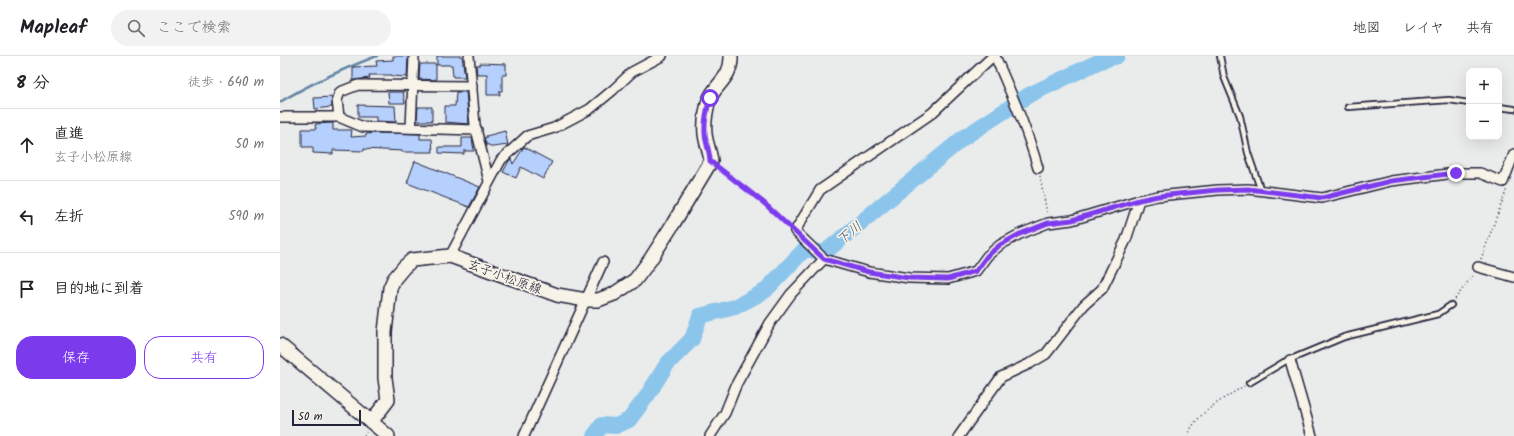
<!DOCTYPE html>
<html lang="ja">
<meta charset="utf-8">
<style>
body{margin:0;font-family:Kalam,"Klee One",sans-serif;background:#f2f2f2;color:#202124}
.controls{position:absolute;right:12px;top:12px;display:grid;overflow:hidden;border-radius:8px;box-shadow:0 4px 16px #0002}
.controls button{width:36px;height:36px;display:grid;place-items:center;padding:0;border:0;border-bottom:1px solid #e0e0e0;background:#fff;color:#202124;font:20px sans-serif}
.scale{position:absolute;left:12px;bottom:10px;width:69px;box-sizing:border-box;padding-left:4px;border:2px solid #22223b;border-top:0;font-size:11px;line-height:14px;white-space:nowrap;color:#22223b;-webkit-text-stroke:3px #f7f3e8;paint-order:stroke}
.stop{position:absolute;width:12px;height:12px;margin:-9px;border:3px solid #7c3aed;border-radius:50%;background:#fff}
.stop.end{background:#7c3aed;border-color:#fff;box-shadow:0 1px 4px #0008}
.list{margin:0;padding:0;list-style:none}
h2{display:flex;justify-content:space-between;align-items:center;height:52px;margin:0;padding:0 16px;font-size:17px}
h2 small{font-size:13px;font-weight:400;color:#757577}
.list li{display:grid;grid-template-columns:26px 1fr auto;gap:12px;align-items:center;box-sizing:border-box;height:72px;padding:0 16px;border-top:1px solid #e0e0e0}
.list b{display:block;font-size:15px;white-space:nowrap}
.list p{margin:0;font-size:13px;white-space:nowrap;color:#757577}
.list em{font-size:13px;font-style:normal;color:#757577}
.actions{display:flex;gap:8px;padding:12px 16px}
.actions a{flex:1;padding:9px 0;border:1px solid #7c3aed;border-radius:16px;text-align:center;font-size:14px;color:#7c3aed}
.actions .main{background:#7c3aed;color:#fff}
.icon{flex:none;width:22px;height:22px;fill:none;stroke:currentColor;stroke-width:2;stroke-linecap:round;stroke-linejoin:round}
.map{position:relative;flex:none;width:1234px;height:380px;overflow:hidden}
header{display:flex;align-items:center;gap:24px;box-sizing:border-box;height:56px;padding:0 20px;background:#fff;border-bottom:1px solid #e0e0e0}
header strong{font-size:19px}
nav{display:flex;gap:22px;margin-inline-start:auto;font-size:14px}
.search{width:280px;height:36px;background:#f2f2f2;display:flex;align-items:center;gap:10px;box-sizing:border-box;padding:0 14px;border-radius:22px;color:#757577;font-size:15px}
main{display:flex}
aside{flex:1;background:#fff}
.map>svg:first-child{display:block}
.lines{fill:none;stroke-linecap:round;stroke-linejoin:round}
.stream{stroke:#6284a5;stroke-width:2.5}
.river{stroke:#8cc5eb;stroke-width:16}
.building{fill:#b6d0fd;stroke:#22223b}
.lane-casing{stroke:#22223b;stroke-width:8}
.street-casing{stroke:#22223b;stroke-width:12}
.secondary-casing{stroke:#22223b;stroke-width:16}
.path{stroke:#22223b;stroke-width:1.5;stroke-dasharray:1 3;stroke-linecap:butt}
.lane{stroke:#f7f3e8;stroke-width:4.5}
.street{stroke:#f7f3e8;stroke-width:9}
.secondary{stroke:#f7f3e8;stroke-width:13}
.route{stroke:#7c3aed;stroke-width:5}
.labels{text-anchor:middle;stroke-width:3.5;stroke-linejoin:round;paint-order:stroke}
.street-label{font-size:13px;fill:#22223b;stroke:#f7f3e8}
.water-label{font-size:14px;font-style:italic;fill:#425370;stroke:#f7f3e8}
</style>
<header>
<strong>Mapleaf</strong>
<div class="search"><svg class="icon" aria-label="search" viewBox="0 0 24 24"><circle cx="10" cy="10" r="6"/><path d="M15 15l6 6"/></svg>ここで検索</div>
<nav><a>地図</a><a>レイヤ</a><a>共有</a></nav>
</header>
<main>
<aside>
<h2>8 分<small>徒歩 · 640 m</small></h2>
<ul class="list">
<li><svg class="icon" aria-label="ahead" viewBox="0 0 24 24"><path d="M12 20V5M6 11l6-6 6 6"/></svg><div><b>直進</b><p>玄子小松原線</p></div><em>50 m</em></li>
<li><svg class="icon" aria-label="left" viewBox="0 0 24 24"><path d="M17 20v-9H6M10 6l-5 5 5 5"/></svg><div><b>左折</b></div><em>590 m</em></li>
<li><svg class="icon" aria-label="arrive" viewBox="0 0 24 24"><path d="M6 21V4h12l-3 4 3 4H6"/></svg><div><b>目的地に到着</b></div></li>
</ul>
<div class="actions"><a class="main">保存</a><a>共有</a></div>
</aside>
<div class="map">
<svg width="1234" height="380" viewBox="0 0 1234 380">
<rect width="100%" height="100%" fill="#eaecec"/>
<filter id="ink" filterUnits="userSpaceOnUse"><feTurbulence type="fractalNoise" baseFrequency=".025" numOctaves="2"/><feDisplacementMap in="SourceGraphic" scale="8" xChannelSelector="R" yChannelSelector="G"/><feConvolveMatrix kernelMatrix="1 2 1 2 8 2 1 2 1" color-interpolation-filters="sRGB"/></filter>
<g filter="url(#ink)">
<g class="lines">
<path class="stream" d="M0 46C31 27 63 13 97 0"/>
<path class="river" d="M314 380 322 369 336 370 349 364 367 340 387 308 412 283 420 260 455 251 485 235 525 193 544 197 683 82 749 39 820 5 837 0"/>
</g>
<g class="building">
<path d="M113 0H128L127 21 112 20V19H89L90 22 73 24V11L97 10 96 5 113 4Z"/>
<path d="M157 0H182L185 21H173L172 9H157Z"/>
<path d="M200 7 226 8V19H222V35H219L220 39H207V18H197L196 9H200Z"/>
<path d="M140 8H156V24L139 23Z"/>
<path d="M108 36H123L125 47H109Z"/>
<path d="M176 36H186L189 68 165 66V50H175Z"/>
<path d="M52 41V51L35 53 34 42Z"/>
<path d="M78 49 115 50 116 66 96 65V61H78Z"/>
<path d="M138 51H152V65H137Z"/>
<path d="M53 67V74H72L71 81 86 80V78L97 77 140 78V83H152L153 96H122V95L84 93V95L53 94V98L33 97V91H22V73H36L35 68Z"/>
<path d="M225 75 228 89 213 91 206 88 204 82H206V80Z"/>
<path d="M182 82H192L194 95H184V98L159 97V91H182Z"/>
<path d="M244 91 272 106 263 123 241 111 236 122 223 116 229 105 231 103 233 108Z"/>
<path d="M135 105 200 131 189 151 127 127Z"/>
</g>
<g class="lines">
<g class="lane-casing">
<g id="lane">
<path d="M940 0 944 21 960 60 968 97 981 135"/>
<path d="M1068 51 1169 44 1189 47"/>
<path d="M1219 51 1234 53"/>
<path d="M969 327 1004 306 1064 281 1158 258 1171 249"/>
</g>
</g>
<g class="street-casing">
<g id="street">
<path d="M189 0 195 69 209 125"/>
<path d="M713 0 652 57 540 134 515 175 544 203 589 216 629 222 668 223 696 215 707 200 720 189 740 178 768 167 792 164 859 144 878 140 938 134 968 133 1042 142 1111 125 1176 117H1200L1223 126 1234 98"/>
<path d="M715 0C731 37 747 73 758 112"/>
<path d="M192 30 78 29 60 36 57 44 59 61 83 71 197 74"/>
<path d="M0 61H59"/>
<path d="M131 72 134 0"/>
<path d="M170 200 221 104 247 80 274 72 310 53 333 34 352 16 382 0"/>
<path d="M1198 211 1234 221"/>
<path d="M1010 304 1032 380"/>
<path d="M244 380 323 206"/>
<path d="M430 380 445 357 457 327 490 267 511 238 544 203"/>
<path d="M679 380 721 321 749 308 766 298 804 249 822 233 846 184 859 144"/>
</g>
</g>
<g class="secondary-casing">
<g id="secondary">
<path d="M0 289 108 380"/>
<path d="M91 366 108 344 105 322V276L110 232 114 223 124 211 132 204 170 200 277 239 306 244H318L334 238 355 224 370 204 393 168 431 105C430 96 426 87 425 78 424 67 426 54 429 44 435 28 452 22 451 0"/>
</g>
</g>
<g class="path">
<path d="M440 112 483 147 508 169"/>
<path d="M760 120 767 157"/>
<path d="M1201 203 1226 135V133"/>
<path d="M1175 243 1193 219"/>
<path d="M84 380 86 376"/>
<path d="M908 380C914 358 945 342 964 330"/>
</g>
<use href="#lane" class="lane"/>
<use href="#street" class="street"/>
<use href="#secondary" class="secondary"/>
</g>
</g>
<g class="lines" filter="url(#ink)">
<path class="route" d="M430 42C427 53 424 65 425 77 425 86 430 95 430 105L484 147 544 203 589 216 629 222 668 223 696 215 707 200 720 189 740 178 768 167 792 164 859 144 878 140 938 134 968 133 1042 142 1111 125 1176 117"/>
</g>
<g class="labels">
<g class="street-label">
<text transform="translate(225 220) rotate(20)" y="5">玄子小松原線</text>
</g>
<g class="water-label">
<text transform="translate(569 177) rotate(-40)" y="5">下川</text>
</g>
</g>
</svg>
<div class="controls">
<button>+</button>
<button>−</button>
</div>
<div class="scale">50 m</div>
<div class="stop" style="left:430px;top:42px"></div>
<div class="stop end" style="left:1176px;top:117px"></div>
</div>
</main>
